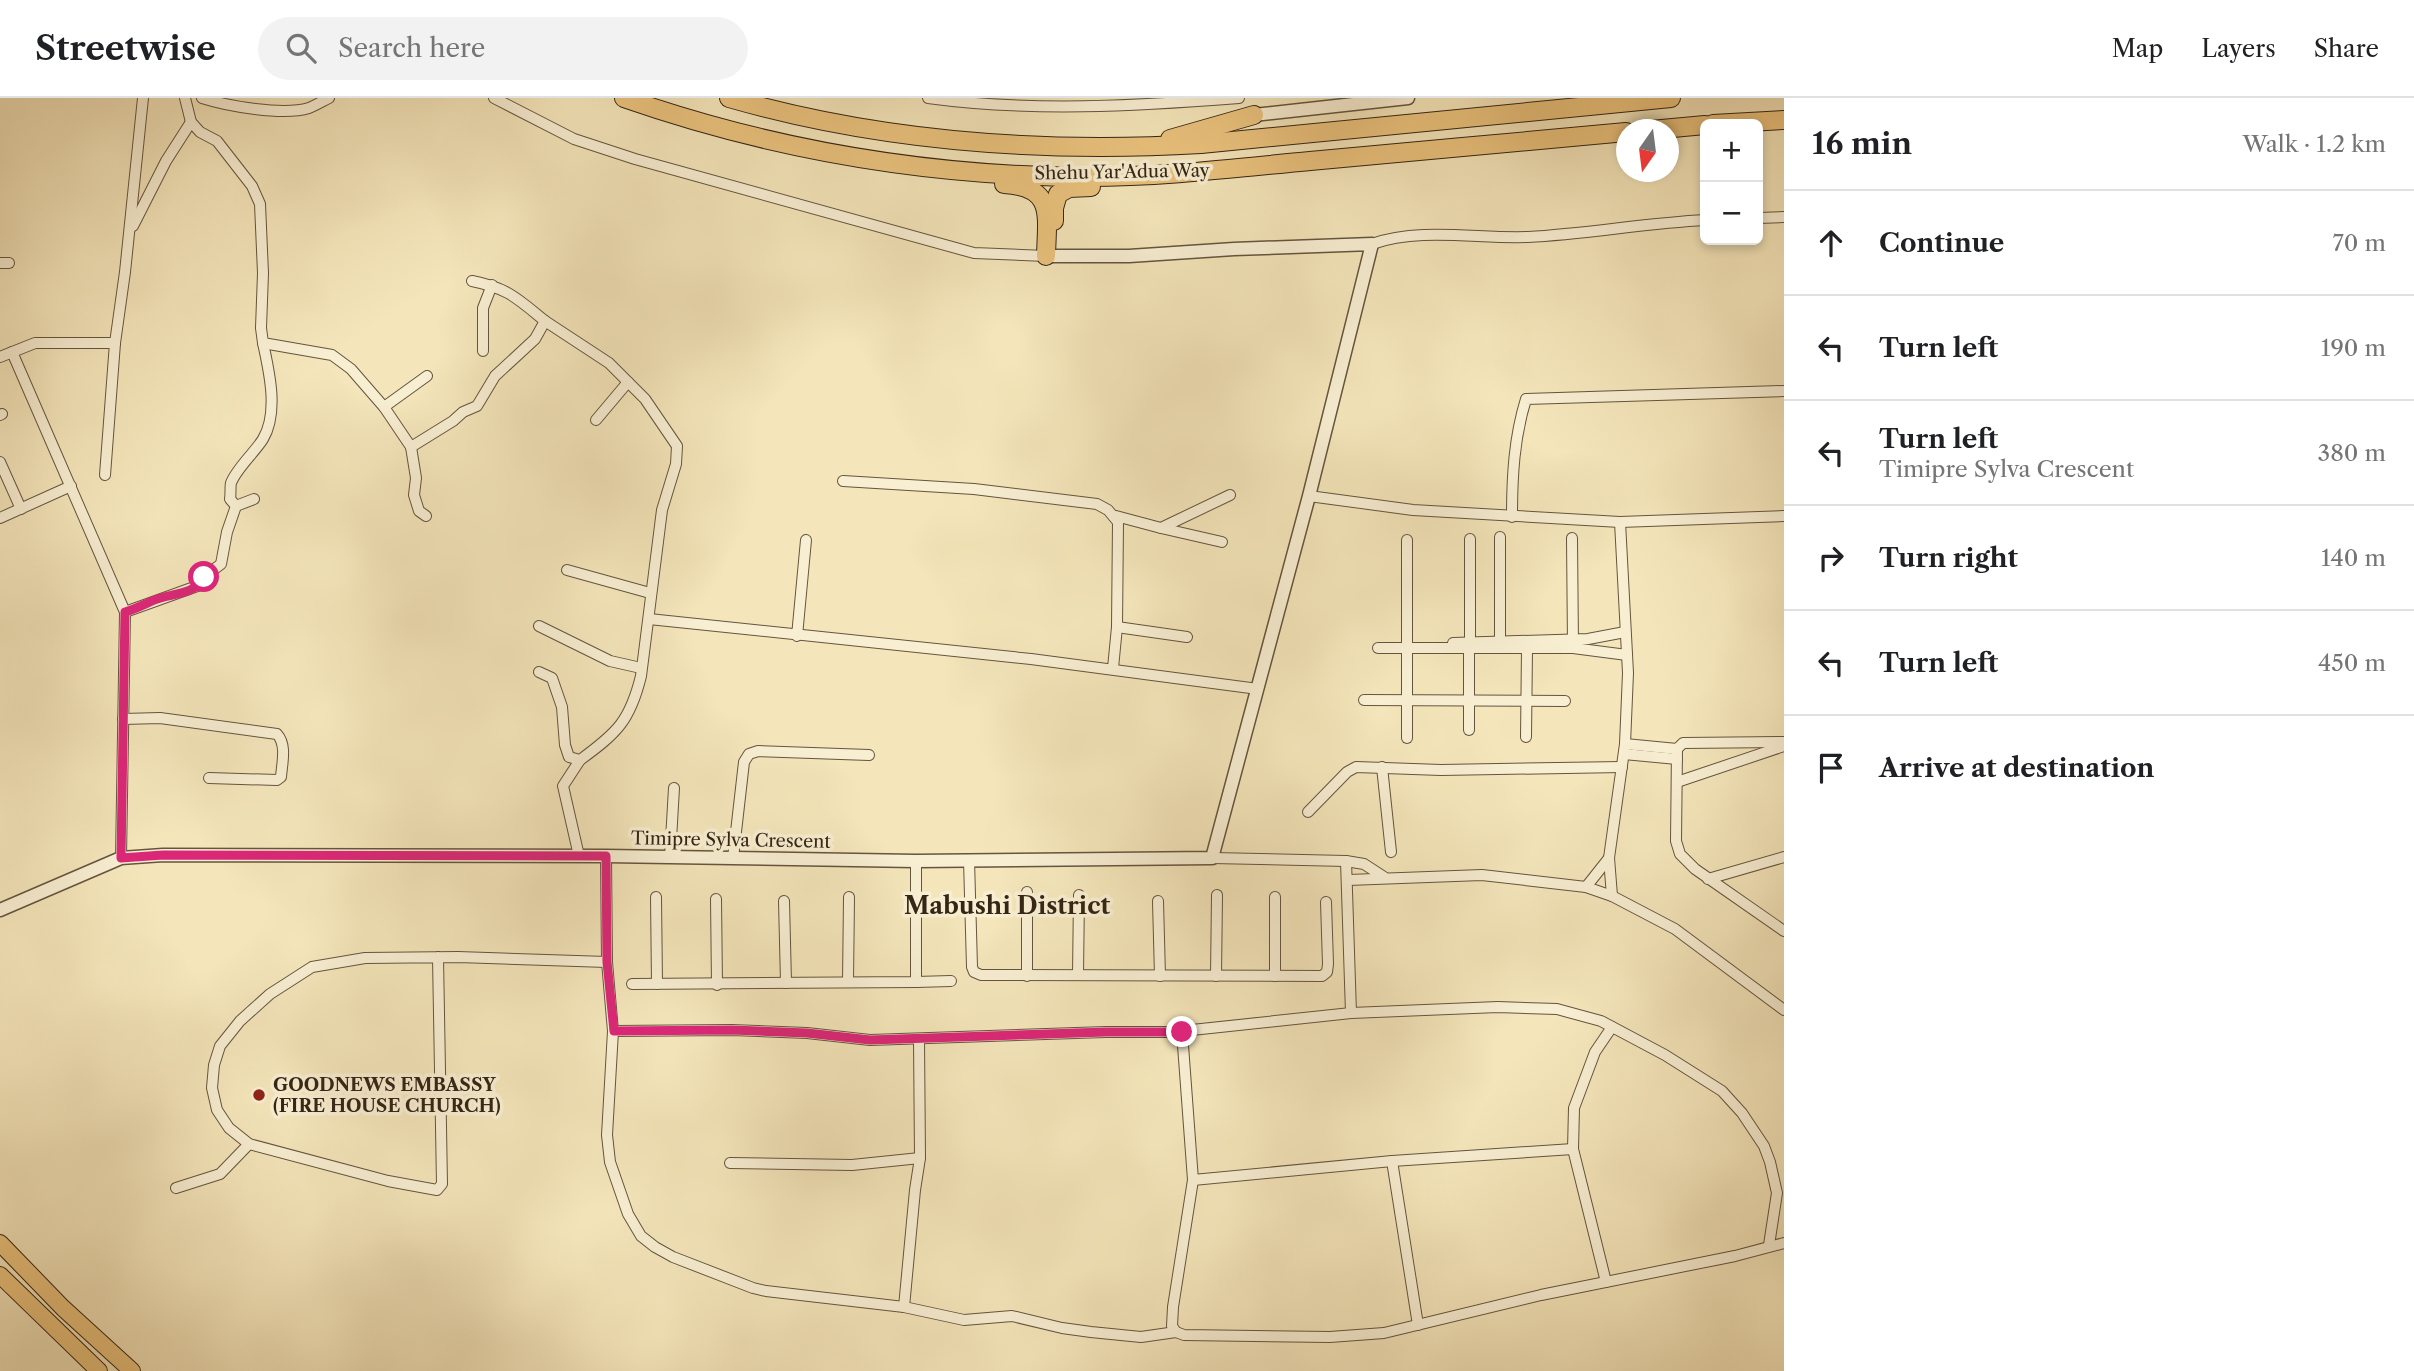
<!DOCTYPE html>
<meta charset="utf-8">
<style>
body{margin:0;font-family:"Libre Caslon Text",serif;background:#f2f2f2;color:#202124}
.controls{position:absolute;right:21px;top:21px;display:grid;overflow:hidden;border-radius:10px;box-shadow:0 4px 10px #0003}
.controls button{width:63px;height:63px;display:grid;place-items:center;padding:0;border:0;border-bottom:2px solid #e0e0e0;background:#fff;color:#202124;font:35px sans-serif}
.compass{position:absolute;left:1616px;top:21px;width:63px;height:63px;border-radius:50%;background:#fff;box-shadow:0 4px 10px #0003;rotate:194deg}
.stop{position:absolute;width:21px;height:21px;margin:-16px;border:5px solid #db2777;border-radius:50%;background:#fff}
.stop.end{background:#db2777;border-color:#fff;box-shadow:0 2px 7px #0008}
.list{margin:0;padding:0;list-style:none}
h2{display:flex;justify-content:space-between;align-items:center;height:91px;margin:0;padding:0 28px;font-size:30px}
h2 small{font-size:23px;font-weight:400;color:#757577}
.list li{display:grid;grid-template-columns:46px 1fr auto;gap:21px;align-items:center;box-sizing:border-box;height:105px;padding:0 28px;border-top:2px solid #e0e0e0}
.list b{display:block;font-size:26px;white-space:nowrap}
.list p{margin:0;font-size:23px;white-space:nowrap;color:#757577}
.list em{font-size:23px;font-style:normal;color:#757577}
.icon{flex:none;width:38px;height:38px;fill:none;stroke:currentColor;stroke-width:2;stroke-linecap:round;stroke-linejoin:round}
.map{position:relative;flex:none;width:1784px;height:1273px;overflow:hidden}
header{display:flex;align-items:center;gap:42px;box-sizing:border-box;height:98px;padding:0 35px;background:#fff;border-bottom:2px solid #e0e0e0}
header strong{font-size:33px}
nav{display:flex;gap:38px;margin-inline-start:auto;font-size:24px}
.search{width:490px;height:63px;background:#f2f2f2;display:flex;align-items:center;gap:18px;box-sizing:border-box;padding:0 24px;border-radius:38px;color:#757577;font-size:26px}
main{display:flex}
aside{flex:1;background:#fff}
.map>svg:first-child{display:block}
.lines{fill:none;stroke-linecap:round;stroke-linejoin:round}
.minor-casing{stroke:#64553e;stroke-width:12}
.tertiary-casing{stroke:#64553e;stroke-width:15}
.primary-casing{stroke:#342515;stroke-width:18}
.motorway-casing{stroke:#342515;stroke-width:20}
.minor{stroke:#f8eed2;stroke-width:10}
.tertiary{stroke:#f8eed2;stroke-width:12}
.primary{stroke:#eac27d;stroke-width:16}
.motorway{stroke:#eac27d;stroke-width:18}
.route{stroke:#db2777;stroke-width:9}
.poi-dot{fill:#8f2418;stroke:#f8eed2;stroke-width:2.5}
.labels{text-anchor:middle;stroke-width:7;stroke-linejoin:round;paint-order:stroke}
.street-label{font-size:18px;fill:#342515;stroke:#f8eed2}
.poi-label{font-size:18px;font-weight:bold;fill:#342515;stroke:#f8eed2;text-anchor:start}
.district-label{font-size:24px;font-weight:bold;fill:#342515;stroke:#f8eed2}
</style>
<header>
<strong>Streetwise</strong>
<div class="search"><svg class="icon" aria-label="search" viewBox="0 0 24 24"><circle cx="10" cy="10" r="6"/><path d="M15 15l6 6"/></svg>Search here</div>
<nav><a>Map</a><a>Layers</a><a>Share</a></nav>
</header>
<main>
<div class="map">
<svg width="1784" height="1273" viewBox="0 0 1784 1273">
<rect width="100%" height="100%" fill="#f4e5ba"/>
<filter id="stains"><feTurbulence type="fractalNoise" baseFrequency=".00286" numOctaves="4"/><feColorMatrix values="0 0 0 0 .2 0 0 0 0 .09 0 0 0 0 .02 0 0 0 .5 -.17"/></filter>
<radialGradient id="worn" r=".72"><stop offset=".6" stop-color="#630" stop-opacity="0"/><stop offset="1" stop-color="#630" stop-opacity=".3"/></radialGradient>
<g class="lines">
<g class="minor-casing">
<g id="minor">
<path d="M185 0 191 24 200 34 217 43 252 88 260 106 263 175 261 230 263 245 332 257 351 271 384 309 411 349 416 380 414 397 419 413 426 418"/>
<path d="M202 0C227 8 283 18 309 10 316 7 323 3 329 0"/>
<path d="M494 0 574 41 635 61 974 155 1046 158"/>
<path d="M928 0C1031 14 1136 8 1239 0"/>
<path d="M1758 120 1784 119"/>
<path d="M133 128 166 63 191 24"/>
<path d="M1372 146C1420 129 1478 141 1528 139 1587 136 1646 125 1705 122"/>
<path d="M0 165H9"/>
<path d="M472 183C508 190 518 201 545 223"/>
<path d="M483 253V210L492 187"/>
<path d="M12 254 125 514"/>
<path d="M0 259 35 245H115L125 174 143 0"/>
<path d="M384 309 427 278"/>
<path d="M0 317 2 316"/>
<path d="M596 322 628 284"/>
<path d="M411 349 453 323 463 314 477 308 495 278 535 241 545 223 609 265 645 301 677 348 676 366 662 412 641 578C630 623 617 635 580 662L569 659 565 647 562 609 552 580 539 574"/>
<path d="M0 364 21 411"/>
<path d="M105 377 115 245"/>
<path d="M843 383 974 391 1097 406 1108 412 1118 424 1117 529 1113 570"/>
<path d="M1309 398 1413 412 1620 424 1784 418"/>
<path d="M254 401 236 408 230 401C231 396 230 389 231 385 236 371 255 354 263 341 279 314 269 273 263 245"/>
<path d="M1116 418 1161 430 1230 397"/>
<path d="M1512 419C1512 378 1514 340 1526 301L1784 293"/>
<path d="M0 420 71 388"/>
<path d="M1161 430 1222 444"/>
<path d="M1500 439V543"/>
<path d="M1572 440 1573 548"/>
<path d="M567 472 650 495"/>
<path d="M649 521 1031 561 1258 591"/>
<path d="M539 528 610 563 641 570"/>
<path d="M1117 529 1187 539"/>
<path d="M797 538 806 442"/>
<path d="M1470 544V441"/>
<path d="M1453 545 1588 541 1625 534"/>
<path d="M1378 550H1573L1627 557"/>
<path d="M1364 602 1565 603"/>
<path d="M123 621 160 620 277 636C287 647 282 665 281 679L277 682 209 680"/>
<path d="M1469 632V551"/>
<path d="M1526 639 1527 551"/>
<path d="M1407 640V442"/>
<path d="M1625 646 1677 651 1683 645 1784 644"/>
<path d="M1677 651 1676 743 1680 756 1695 771 1784 833"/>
<path d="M1624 656 1677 661"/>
<path d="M1382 669 1391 754"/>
<path d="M1677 684 1784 648"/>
<path d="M1308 714 1347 674 1356 669 1441 672 1622 669"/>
<path d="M579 758 563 688 580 662"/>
<path d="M606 758 607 864 613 933 607 1037 610 1064 628 1116 641 1138 655 1149 673 1159 753 1190 766 1193 904 1209 964 1222 1012 1218 1062 1230 1091 1234 1141 1239 1176 1234"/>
<path d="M670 759 674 690"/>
<path d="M121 760 125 514 200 487 204 479 221 466 227 434 236 408"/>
<path d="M733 760 744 664 749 656 758 653 869 657"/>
<path d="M1212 760 1346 763 1364 766 1384 779"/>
<path d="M969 762 972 869 974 874 981 877 1322 878 1327 874 1328 866 1326 804"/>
<path d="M1346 763 1351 915"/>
<path d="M1708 781 1784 759"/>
<path d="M1348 782 1482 777 1586 789 1612 798 1675 831 1784 912"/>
<path d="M1586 789 1609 760"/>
<path d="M1027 794V878"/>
<path d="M1612 798 1609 760 1625 646 1628 575 1620 424"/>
<path d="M656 799 657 886"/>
<path d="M716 801 717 887"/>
<path d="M784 803 786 885"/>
<path d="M1158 803 1160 878"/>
<path d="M438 859 442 1086 437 1092 388 1083 249 1046 229 1030 217 1012 212 990 214 967 220 948 240 923 270 896 312 869 365 860 458 859 607 864"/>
<path d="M1078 877 1079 797"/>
<path d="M1216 878 1217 797"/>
<path d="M1275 878V799"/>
<path d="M848 884 849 799"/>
<path d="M916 884 951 883"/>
<path d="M632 886 916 884V763"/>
<path d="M613 933 732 932 807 935 870 942 1106 934H1173L1351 915 1498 909 1557 911 1601 923 1665 957 1722 993 1742 1015 1764 1048 1770 1064 1777 1095 1769 1147"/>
<path d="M1182 934 1193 1082 1173 1209 1172 1228 1176 1234 1184 1237 1330 1239 1384 1235 1541 1197 1735 1158 1784 1145"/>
<path d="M1392 1063 1418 1227"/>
<path d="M730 1065 852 1067 920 1060"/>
<path d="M1193 1082 1392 1063 1573 1051"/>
<path d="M176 1090 220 1076 249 1046"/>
<path d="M1606 1184 1573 1051 1574 1010 1595 954 1612 929"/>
<path d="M904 1209 915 1092 920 1060 919 941"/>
</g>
</g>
<g class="tertiary-casing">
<g id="tertiary">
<path d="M1254 17 1408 0"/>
<path d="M0 812 121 760 163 757 606 758 916 763 1212 760 1309 398 1372 146 1234 151 1129 158H1046"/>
</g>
</g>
<g class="primary-casing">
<g id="primary">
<path d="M0 1145 63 1210 132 1273"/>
<path d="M0 1177 99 1273"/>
</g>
</g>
<g class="motorway-casing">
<g id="motorway">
<path d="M624 0C773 52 930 78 1087 79 1162 79 1236 70 1310 63 1415 53 1521 44 1626 34"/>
<path d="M729 0C882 44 1043 55 1201 46L1671 0"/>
<path d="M1713 26 1784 22"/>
<path d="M1651 32 1705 27"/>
<path d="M1170 41 1254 17"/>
<path d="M1004 86C1055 89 1047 117 1046 158"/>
<path d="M1054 123V110L1058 96 1069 90 1091 89"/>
</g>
</g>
<use href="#minor" class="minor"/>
<use href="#tertiary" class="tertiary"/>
<use href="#primary" class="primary"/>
<use href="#motorway" class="motorway"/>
</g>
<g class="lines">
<path class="route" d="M204 479C195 498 169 495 152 503 143 507 136 511 125 514L121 760 163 757 606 758 607 864 614 933 732 932 807 935 870 942 1106 934H1182"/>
</g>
<circle class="poi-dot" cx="259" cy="997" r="7"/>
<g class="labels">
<g class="street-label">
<text transform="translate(1122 74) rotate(-1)" y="6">Shehu Yar'Adua Way</text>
<text transform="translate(731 742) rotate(1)" y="6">Timipre Sylva Crescent</text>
</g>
<g class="poi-label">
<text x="273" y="993">GOODNEWS EMBASSY<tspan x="273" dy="21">(FIRE HOUSE CHURCH)</tspan></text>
</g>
<g class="district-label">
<text x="1007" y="816">Mabushi District</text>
</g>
</g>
<rect width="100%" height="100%" filter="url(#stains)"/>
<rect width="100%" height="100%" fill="url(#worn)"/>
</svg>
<div class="controls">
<button>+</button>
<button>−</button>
</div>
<svg class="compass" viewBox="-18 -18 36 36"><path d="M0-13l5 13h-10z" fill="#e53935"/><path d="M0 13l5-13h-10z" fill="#757577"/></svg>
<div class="stop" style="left:204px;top:479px"></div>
<div class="stop end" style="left:1182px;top:934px"></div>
</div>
<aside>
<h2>16 min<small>Walk · 1.2 km</small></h2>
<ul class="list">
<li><svg class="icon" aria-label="ahead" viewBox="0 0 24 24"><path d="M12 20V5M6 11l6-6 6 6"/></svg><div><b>Continue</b></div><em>70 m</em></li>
<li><svg class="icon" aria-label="left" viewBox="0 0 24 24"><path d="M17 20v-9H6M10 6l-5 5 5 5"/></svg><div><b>Turn left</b></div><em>190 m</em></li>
<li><svg class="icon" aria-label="left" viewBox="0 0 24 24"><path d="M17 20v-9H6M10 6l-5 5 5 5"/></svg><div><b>Turn left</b><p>Timipre Sylva Crescent</p></div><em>380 m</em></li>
<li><svg class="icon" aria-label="right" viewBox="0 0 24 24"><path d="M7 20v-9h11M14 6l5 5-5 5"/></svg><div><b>Turn right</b></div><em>140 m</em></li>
<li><svg class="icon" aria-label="left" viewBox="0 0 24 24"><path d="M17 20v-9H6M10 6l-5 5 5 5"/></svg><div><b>Turn left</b></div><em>450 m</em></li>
<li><svg class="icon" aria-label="arrive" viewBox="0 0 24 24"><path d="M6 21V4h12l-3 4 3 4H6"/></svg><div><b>Arrive at destination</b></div></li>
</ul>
</aside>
</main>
